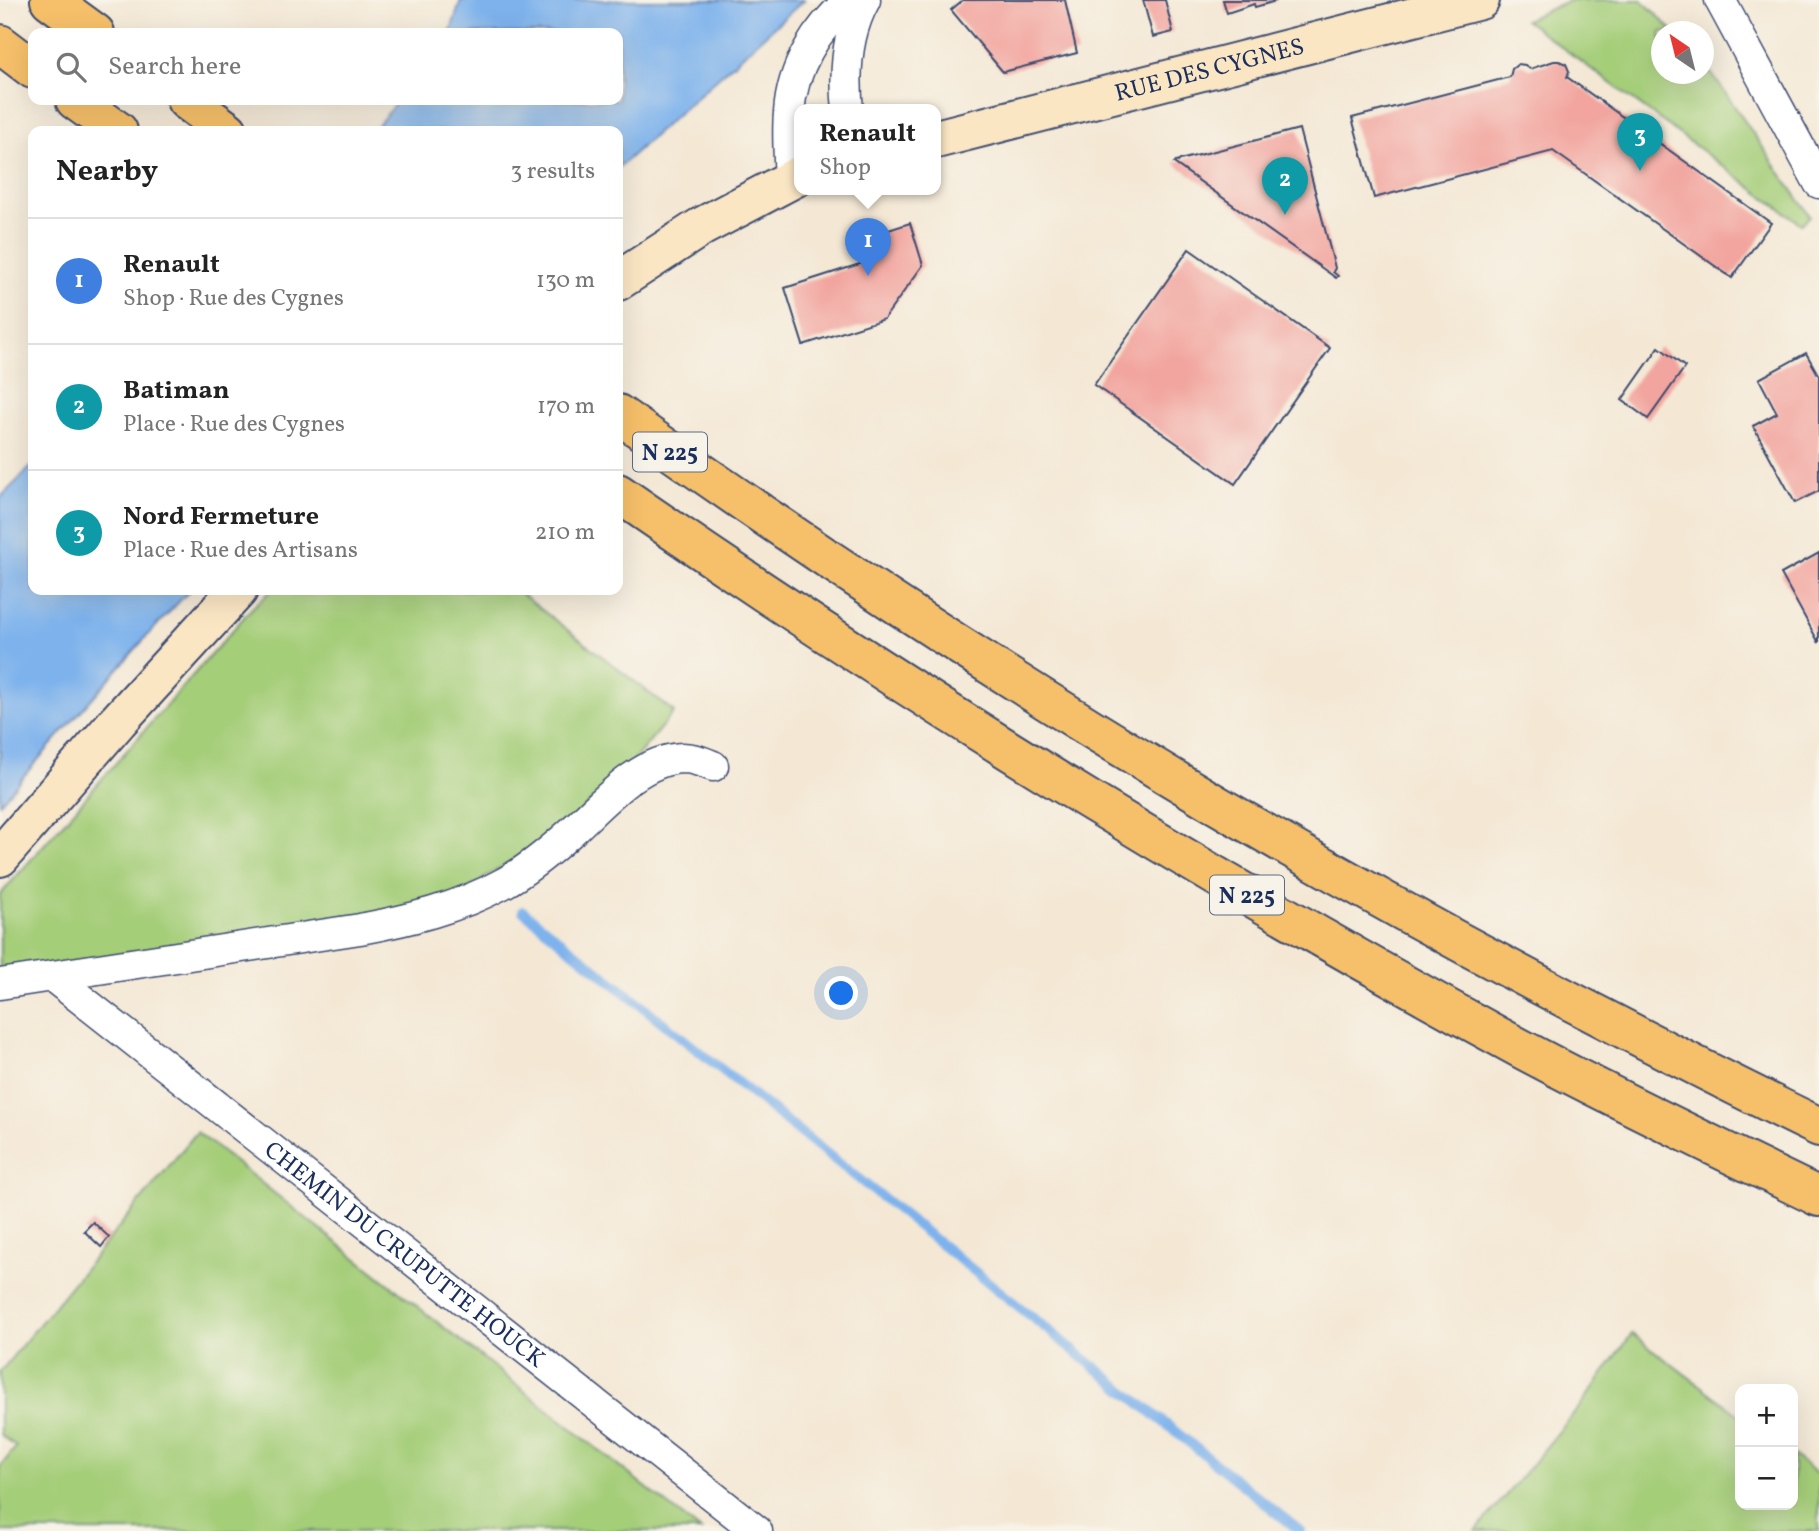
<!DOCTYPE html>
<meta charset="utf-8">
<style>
body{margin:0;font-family:Vollkorn,serif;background:#f6f6f6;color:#222}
.controls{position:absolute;right:21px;bottom:21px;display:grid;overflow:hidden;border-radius:14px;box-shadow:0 7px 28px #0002}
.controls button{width:63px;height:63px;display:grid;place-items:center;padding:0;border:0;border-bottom:2px solid #e0e0e0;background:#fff;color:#222;font:35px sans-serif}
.compass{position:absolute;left:1651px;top:21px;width:63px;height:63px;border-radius:50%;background:#fff;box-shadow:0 7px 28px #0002;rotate:325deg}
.you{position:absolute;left:842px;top:994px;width:24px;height:24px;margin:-18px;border:5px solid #fff;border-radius:50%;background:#1a73e8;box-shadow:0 0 0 10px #1a73e833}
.badge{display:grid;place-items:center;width:46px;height:46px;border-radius:50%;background:#d1495b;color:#fff;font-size:23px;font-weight:700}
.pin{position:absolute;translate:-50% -58px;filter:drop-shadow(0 2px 4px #0008)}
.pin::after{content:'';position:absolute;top:37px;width:24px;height:21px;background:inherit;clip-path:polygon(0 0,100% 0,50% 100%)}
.popup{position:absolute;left:794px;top:104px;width:147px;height:91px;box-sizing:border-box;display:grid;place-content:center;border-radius:14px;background:#fff;filter:drop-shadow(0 2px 5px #0005);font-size:23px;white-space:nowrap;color:#767676}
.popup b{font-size:26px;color:#222}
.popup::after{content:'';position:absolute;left:50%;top:100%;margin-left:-14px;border:14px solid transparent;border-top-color:#fff}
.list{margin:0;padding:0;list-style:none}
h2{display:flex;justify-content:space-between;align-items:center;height:91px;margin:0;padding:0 28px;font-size:30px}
h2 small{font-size:23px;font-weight:400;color:#767676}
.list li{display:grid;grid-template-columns:46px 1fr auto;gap:21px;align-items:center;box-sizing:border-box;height:126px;padding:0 28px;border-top:2px solid #e0e0e0}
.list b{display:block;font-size:26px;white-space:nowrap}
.list p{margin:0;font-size:23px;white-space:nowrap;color:#767676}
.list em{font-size:23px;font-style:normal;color:#767676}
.icon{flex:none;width:38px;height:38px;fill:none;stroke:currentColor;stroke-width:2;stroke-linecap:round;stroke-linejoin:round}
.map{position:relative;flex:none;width:1819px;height:1531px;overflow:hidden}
.search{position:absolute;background:#fff;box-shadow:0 7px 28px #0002;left:28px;top:28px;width:595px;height:77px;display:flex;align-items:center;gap:18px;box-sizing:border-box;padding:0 24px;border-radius:14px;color:#767676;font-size:26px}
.panel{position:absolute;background:#fff;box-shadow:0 7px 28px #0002;left:28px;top:126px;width:595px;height:469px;border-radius:14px}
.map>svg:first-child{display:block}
.green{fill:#a5ce79;stroke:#607e6c;stroke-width:2}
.water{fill:#7eb2ec;stroke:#4c70a5;stroke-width:2}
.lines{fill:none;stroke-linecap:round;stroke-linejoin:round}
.stream{stroke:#7eb2ec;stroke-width:10}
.building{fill:#f2a59f}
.minor-casing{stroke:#3c4b70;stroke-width:33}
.secondary-casing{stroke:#3c4b70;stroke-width:42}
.trunk-casing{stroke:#3c4b70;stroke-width:42}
.minor{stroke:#fff;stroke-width:30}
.secondary{stroke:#fbe6c4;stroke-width:38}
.trunk{stroke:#f6c06b;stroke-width:38}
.labels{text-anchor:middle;stroke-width:5;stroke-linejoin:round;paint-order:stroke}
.shield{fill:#f7f3e8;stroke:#5d6a87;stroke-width:2}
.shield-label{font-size:23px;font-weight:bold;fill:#1b2f5e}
.street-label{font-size:24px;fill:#1b2f5e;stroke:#f7f3e8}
</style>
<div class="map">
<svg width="1819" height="1531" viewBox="0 0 1819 1531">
<rect width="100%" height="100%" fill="#f7f3e8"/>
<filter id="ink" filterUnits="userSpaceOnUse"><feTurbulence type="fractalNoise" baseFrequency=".0143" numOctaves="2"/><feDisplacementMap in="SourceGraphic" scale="14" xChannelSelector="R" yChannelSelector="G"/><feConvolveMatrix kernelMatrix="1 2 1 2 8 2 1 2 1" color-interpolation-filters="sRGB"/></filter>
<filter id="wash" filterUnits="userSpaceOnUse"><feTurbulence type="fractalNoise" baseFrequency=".00686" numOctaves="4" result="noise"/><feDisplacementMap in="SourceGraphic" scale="28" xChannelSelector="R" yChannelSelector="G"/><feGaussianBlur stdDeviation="1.57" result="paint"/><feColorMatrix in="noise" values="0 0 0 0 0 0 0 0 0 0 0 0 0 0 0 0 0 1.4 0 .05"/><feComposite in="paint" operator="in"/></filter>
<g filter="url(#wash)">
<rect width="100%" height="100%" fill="#f4e8d5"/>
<g class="green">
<path d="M1571 0H1642L1673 31 1661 32V74H1703L1704 65 1715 78 1810 216 1801 224 1525 20Z"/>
<path d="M272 590H516L674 712 624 772 563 827 450 901 0 976V895L252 608Z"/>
<path d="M197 1132 701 1531H0V1467L16 1447 0 1434V1372Z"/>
<path d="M1632 1334 1740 1416V1505H1793V1455L1819 1475V1531H1476L1578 1409Z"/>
</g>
<g class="water">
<path d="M461 0H804L618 168V131H373L398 100H618V33H450Z"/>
<path d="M33 465V590H190L146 637 0 803V498Z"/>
</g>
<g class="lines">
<path class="stream" d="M523 911 1300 1531"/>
</g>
<g id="blocks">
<g class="building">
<path d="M963 0H1065L1077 53 1003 72 951 10Z"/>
<path d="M1143 0H1165L1173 32 1153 37Z"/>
<path d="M1223 0H1276V1L1255 7 1254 4 1227 13Z"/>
<path d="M1554 61H1559L1566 64 1569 71 1567 77 1771 223 1732 278 1553 151 1374 198 1352 118 1510 77 1512 69 1518 64 1525 65 1530 69Z"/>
<path d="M1299 129 1335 268 1333 272 1338 276 1336 278 1174 163 1176 161 1178 162 1180 160Z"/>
<path d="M910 223 923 265 884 319 803 345 785 288 866 262 858 240Z"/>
<path d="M1189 249 1330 348 1235 484 1094 385Z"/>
<path d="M1659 347 1685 367 1648 419 1622 400Z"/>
<path d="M1806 353 1819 376V491L1795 503 1753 426 1777 413 1759 379Z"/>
<path d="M1819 553V643L1781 574Z"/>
<path d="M93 1222 109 1237 101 1247 84 1231Z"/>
</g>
</g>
</g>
<g filter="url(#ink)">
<use href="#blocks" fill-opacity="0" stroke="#3c4b70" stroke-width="2"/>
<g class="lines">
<g class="minor-casing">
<g id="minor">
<path d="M1720 0 1819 183"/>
<path d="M848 110C844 72 846 34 865 0"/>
<path d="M790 180C789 158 787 135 789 113 792 69 816 27 851 0"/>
<path id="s1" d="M53 977 757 1531"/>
<path d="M0 984 360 929C409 920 458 908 502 884 526 871 549 852 570 833 600 806 639 759 683 758 694 758 703 762 713 766"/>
</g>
</g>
<g class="secondary-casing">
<g id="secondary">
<path id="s2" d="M936 139 1480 0"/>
<path d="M618 281 701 227 800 175"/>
<path d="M0 857 118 721 238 590"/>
</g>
</g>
<g class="trunk-casing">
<g id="trunk">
<path d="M50 0 95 33"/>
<path d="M0 44 33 69"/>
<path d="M75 100 118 131"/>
<path d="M186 100 228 131"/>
<path d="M618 414C811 551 1009 681 1212 802 1410 919 1613 1026 1819 1127"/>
<path d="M618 493C908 694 1208 879 1518 1047 1617 1100 1718 1148 1819 1197"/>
</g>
</g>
<use href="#minor" class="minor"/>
<use href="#secondary" class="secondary"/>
<use href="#trunk" class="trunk"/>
</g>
</g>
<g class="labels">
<g class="shield">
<rect x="633" y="432.5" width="74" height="39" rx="5"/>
<rect x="1210" y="875.5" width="74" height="39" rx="5"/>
</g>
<g class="shield-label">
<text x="670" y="460">N 225</text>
<text x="1247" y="903">N 225</text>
</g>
<g class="street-label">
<text dy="8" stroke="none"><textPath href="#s2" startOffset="282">RUE DES CYGNES</textPath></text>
<text dy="8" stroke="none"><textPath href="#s1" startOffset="448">CHEMIN DU CRUPUTTE HOUCK</textPath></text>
</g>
</g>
</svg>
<div class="controls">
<button>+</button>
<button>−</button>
</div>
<svg class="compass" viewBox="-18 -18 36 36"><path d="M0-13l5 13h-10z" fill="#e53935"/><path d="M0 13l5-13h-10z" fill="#767676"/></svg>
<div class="you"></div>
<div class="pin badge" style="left:868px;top:276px;background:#3f7fe0">1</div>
<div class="popup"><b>Renault</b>Shop</div>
<div class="pin badge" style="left:1285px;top:215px;background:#0f9aa8">2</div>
<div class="pin badge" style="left:1640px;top:171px;background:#0f9aa8">3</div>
<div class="search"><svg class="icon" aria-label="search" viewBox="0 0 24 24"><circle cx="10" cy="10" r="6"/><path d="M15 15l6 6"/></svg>Search here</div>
<section class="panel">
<h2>Nearby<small>3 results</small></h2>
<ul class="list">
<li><span class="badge" style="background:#3f7fe0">1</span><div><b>Renault</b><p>Shop · Rue des Cygnes</p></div><em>130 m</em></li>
<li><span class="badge" style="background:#0f9aa8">2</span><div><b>Batiman</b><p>Place · Rue des Cygnes</p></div><em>170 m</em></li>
<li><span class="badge" style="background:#0f9aa8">3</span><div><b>Nord Fermeture</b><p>Place · Rue des Artisans</p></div><em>210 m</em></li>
</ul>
</section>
</div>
